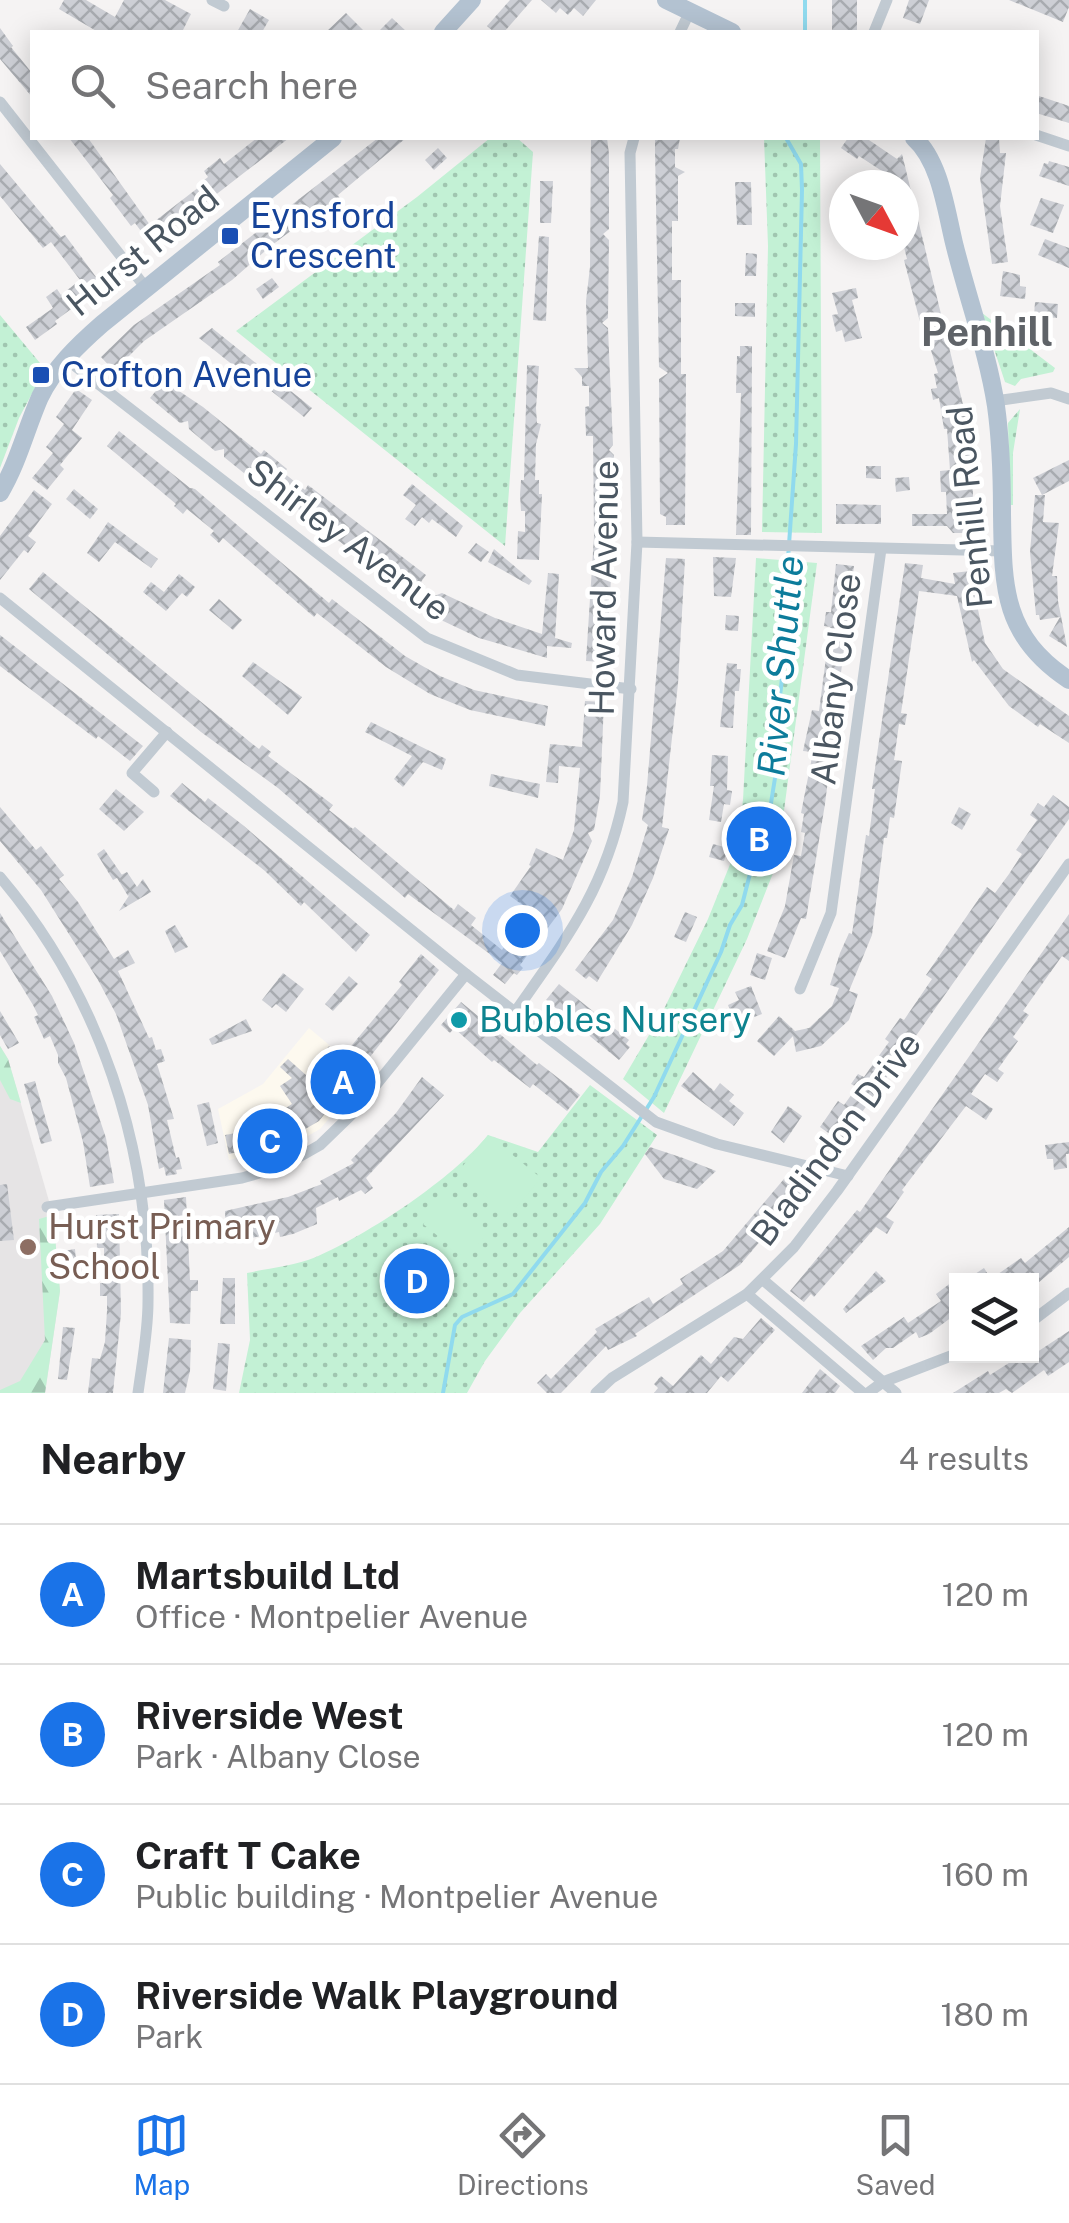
<!DOCTYPE html>
<meta charset="utf-8">
<style>
body{margin:0;font-family:"Public Sans",sans-serif;background:#f2f2f2;color:#202124}
.controls{position:absolute;right:30px;bottom:30px;display:grid;overflow:hidden;border-radius:0px;box-shadow:0 5px 25px #0003}
.controls button{width:90px;height:90px;display:grid;place-items:center;padding:0;border:0;border-bottom:2px solid #e0e0e0;background:#fff;color:#202124;font:50px sans-serif}
.compass{position:absolute;left:829px;top:170px;width:90px;height:90px;border-radius:50%;background:#fff;box-shadow:0 5px 25px #0003;rotate:131deg}
.you{position:absolute;left:522px;top:930px;width:35px;height:35px;margin:-25px;border:8px solid #fff;border-radius:50%;background:#1a73e8;box-shadow:0 0 0 15px #1a73e833}
.badge{display:grid;place-items:center;width:65px;height:65px;border-radius:50%;background:#1a73e8;color:#fff;font-size:32px;font-weight:700}
.pin{position:absolute;translate:-50% -50%;border:5px solid #fff;box-shadow:0 2px 10px #0006}
.list{margin:0;padding:0;list-style:none}
h2{display:flex;justify-content:space-between;align-items:center;height:130px;margin:0;padding:0 40px;font-size:42px}
h2 small{font-size:32px;font-weight:400;color:#757577}
.list li{display:grid;grid-template-columns:65px 1fr auto;gap:30px;align-items:center;box-sizing:border-box;height:140px;padding:0 40px;border-top:2px solid #e0e0e0}
.list b{display:block;font-size:38px;white-space:nowrap}
.list p{margin:0;font-size:32px;white-space:nowrap;color:#757577}
.list em{font-size:32px;font-style:normal;color:#757577}
.icon{flex:none;width:55px;height:55px;fill:none;stroke:currentColor;stroke-width:2;stroke-linecap:round;stroke-linejoin:round}
.map{position:relative;flex:none;width:1069px;height:1393px;overflow:hidden}
.search{position:absolute;background:#fff;box-shadow:0 5px 25px #0003;left:30px;right:30px;top:30px;height:110px;display:flex;align-items:center;gap:25px;box-sizing:border-box;padding:0 35px;border-radius:0px;color:#757577;font-size:38px}
.sheet{height:690px;background:#fff}
nav{display:flex;justify-content:space-around;align-items:center;box-sizing:border-box;height:140px;border-top:2px solid #e0e0e0;background:#fff;font-size:28px;color:#757577}
nav a{display:grid;justify-items:center;gap:5px}
nav .on{color:#1a73e8}
.map>svg:first-child{display:block}
.commercial{fill:#fdf9ef}
.education{fill:#e6e4e5}
.green{fill:url(#green-dots)}
.forest{fill:url(#forest-firs)}
.pitch{fill:#c3f1d5}
.lines{fill:none;stroke-linecap:round;stroke-linejoin:round}
.stream{stroke:#90daee;stroke-width:4}
.building{fill:url(#building-cross-hatch)}
.minor{stroke:#c1cad2;stroke-width:11}
.primary{stroke:#b3c2d1;stroke-width:18}
.transit-dot{fill:#1a4fb4;stroke:#fff;stroke-width:4}
.culture-dot{fill:#0f9aa8;stroke:#fff;stroke-width:4}
.education-dot{fill:#8d6e63;stroke:#fff;stroke-width:4}
.labels{text-anchor:middle;stroke-width:9;stroke-linejoin:round;paint-order:stroke}
.transit-label{font-size:35px;fill:#164399;stroke:#fff;text-anchor:start}
.street-label{font-size:35px;fill:#4a5661;stroke:#fff}
.culture-label{font-size:35px;fill:#0d838f;stroke:#fff;text-anchor:start}
.education-label{font-size:35px;fill:#785e54;stroke:#fff;text-anchor:start}
.water-label{font-size:38px;font-style:italic;fill:#0c7c9b;stroke:#fff}
.quarter-label{font-size:40px;font-weight:bold;fill:#5f6368;stroke:#fff}
</style>
<div class="map">
<svg width="1069" height="1393" viewBox="0 0 1069 1393">
<defs>
<pattern id="green-dots" width="8" height="8" patternUnits="userSpaceOnUse" patternTransform="scale(2.5)"><rect width="8" height="8" fill="#c3f1d5"/><path d="M2 2h.1M6 6h.1" fill="none" stroke="#a0c6b0" stroke-width="1.8" stroke-linecap="round"/></pattern>
<pattern id="forest-firs" width="22" height="20" patternUnits="userSpaceOnUse" patternTransform="scale(2.5)"><rect width="22" height="20" fill="#c3f1d5"/><path d="M5 1l3.5 6h-7zM16 11l3.5 6h-7z" fill="#a0c6b0"/></pattern>
<pattern id="building-cross-hatch" width="8" height="8" patternUnits="userSpaceOnUse" patternTransform="scale(2.5)"><rect width="8" height="8" fill="#cdcfd5"/><path d="M0 0l8 8M0 8l8-8" fill="none" stroke="#a8abb0"/></pattern>
</defs>
<rect width="100%" height="100%" fill="#f5f3f3"/>
<path class="commercial" d="M309 1028 366 1076 320 1129 292 1145 229 1160 218 1109 263 1084Z"/>
<path class="education" d="M0 1046 8 1059 53 1215 60 1291 45 1393H0Z"/>
<g class="green">
<path d="M490 138H517L533 152 505 546 236 331 417 197Z"/>
<path d="M764 138H820L822 533 762 532 768 246Z"/>
<path d="M982 313 1055 368 1053 372 1021 379 1015 386 1005 382Z"/>
<path d="M0 315 45 369 19 418 0 468Z"/>
<path d="M1020 409 1013 453V505H1010L1008 423Z"/>
<path d="M756 558 817 563 777 863 747 939 664 1113 623 1079 662 1013 708 919 735 852 743 800Z"/>
<path d="M590 1085 657 1135 600 1224 520 1313 485 1361 467 1393H239L250 1340 247 1273C269 1268 295 1266 316 1257 369 1234 452 1179 488 1135L538 1152Z"/>
</g>
<g class="forest">
<path d="M0 1046 8 1059 21 1103 10 1099 0 1080Z"/>
<path d="M53 1215 60 1291 45 1393H0V1390L20 1381 45 1340 39 1219Z"/>
</g>
<g class="pitch">
<path d="M488 1135 541 1178 510 1215 457 1173Z"/>
<path d="M445 1198 487 1233 466 1259 423 1224Z"/>
</g>
<g class="lines">
<g class="stream">
<path d="M805 32V0"/>
<path d="M443 1393 455 1325 462 1317 513 1294 585 1203 601 1172 623 1146 654 1097 721 952 730 925 742 905 754 858 767 828 775 778 778 714 790 607 788 559 796 444 802 190 801 164 786 138"/>
</g>
</g>
<g class="building">
<path d="M64 0H86L115 17 124 0H165L191 14 182 32H98L59 9Z"/>
<path d="M510 0H532L504 32H494L487 26Z"/>
<path d="M541 0H596L583 16 574 8 568 15 560 8 556 13Z"/>
<rect x="832" y="0" width="25" height="32"/>
<path d="M909 0H929L920 24 903 18Z"/>
<path d="M1009 0H1069V7L1063 22Z"/>
<path d="M250 9 269 20 262 32H237Z"/>
<path d="M346 13 365 32H326Z"/>
<path d="M392 18 407 32H378Z"/>
<path d="M0 28 13 46 11 47 32 73V97L0 59Z"/>
<path d="M1036 95 1069 106V123L1036 113Z"/>
<path d="M69 138H88L150 225 199 187 198 185 208 177 204 171 220 158 224 164 257 138H289L169 231 167 228 149 242 135 223 131 226 110 198 113 195Z"/>
<path d="M378 138H406L338 195 341 200 324 213 320 209 272 245 232 280 144 341 114 371 101 357 134 325 220 265 218 262Z"/>
<path d="M591 138H607L609 154V229L603 234 609 240 608 318 602 323 608 328 613 445 609 450 614 455V524L607 650 602 662 586 661 594 536 593 436H586L585 407 589 406V386H582V377L574 368H588L586 301 590 267Z"/>
<path d="M659 138H680L678 149H675V167L685 172 678 176V221H672V280H681V374H686L685 525H666V517L660 514 659 379 668 373 659 367 655 149V139Z"/>
<path d="M848 138H866L897 159 902 154 969 429 973 493 972 533H953L947 526H912V514H947L946 492H941L940 471 950 470 947 429H944L939 398 933 400 931 389 937 388 934 374 938 373 929 344 926 345 904 260 907 259 904 247V185H890L888 175 859 156 857 159 841 148Z"/>
<path d="M986 138H999L1000 153H1006L1000 206 1008 262 992 264 980 178Z"/>
<path d="M438 148 447 158 434 170 425 160Z"/>
<path d="M1049 161 1069 167V186L1039 176 1044 163 1048 164Z"/>
<path d="M0 164 61 237 65 235 99 281 79 297 82 301 55 321 57 324 35 340 26 327 53 308 46 297 57 289 61 295 80 280 51 242 43 248 0 196Z"/>
<path d="M540 181H553L551 223H540Z"/>
<path d="M735 182H751L752 225H737Z"/>
<path d="M1041 198 1064 205 1053 233 1030 225Z"/>
<path d="M539 236 549 237 546 321 533 320Z"/>
<path d="M1045 239 1069 248V268L1038 255Z"/>
<path d="M746 253 757 254 756 276H745Z"/>
<path d="M1003 271 1020 275V286L1026 287 1025 299 1000 296Z"/>
<path d="M272 278 279 287 263 299 256 289Z"/>
<path d="M856 288 858 298 852 300 862 338 845 342 842 330 836 332 832 315 838 314 832 293Z"/>
<path d="M1035 302 1058 304 1057 318 1034 316Z"/>
<path d="M735 303H755V317L735 316Z"/>
<path d="M212 328 312 408 304 417 260 382 258 385 199 338Z"/>
<path d="M740 346H752L751 535H736L741 393H736L737 356H740Z"/>
<path d="M527 365 539 366 536 408 537 423 541 424 536 444 535 480H539V494H542L539 560 517 559 518 531 525 532V511H521L520 495 521 480H524Z"/>
<path d="M164 381 203 407 261 454 264 450 287 469 284 473 305 490 308 485 426 575 421 582 425 585 423 588 434 596 442 593 495 618 542 634 548 573 559 574 555 638 572 643 571 648 547 646V658L479 638 439 619 257 477 254 480 250 478 224 457V449L215 451 189 429 188 421 180 423 150 398Z"/>
<path d="M76 389 92 400 72 430 82 438 60 465 64 469 47 490 32 478 53 453 46 447 64 424 71 430 56 417Z"/>
<path d="M119 431 190 488 195 489 329 603 332 599 405 656 440 676 474 690 548 706 545 726 470 710 430 694 386 667 317 613 314 617 223 538 219 543 210 535 214 531 187 509 183 514 174 506 176 504 107 446Z"/>
<path d="M1069 460V481L1042 495H1045L1043 522 1059 523 1052 576H1057L1058 601 1067 647 1049 636 1060 617 1040 620 1039 615H1036L1030 552 1035 495H1042L1033 478Z"/>
<path d="M866 466H881V479L866 478Z"/>
<path d="M909 477 910 490 896 492 895 478Z"/>
<path d="M412 484 463 526 456 537 432 519 429 523 422 517 415 526 405 519 416 505 403 495Z"/>
<path d="M74 489 98 509 90 519 66 499Z"/>
<path d="M34 490 52 504 28 536 36 542 28 553 24 550 0 580V536Z"/>
<path d="M836 504 881 505V524H836Z"/>
<path d="M108 522 158 559 151 568 115 542 99 562 87 553Z"/>
<path d="M476 543 489 552 481 562 468 553Z"/>
<path d="M494 549 532 581 529 585 488 562Z"/>
<path d="M713 557 736 558 731 597 714 596Z"/>
<path d="M666 558 685 559 678 684 662 827 669 829 653 878 632 925 597 982 589 976 586 979 575 970 613 920 632 877 648 825 642 820 647 786Z"/>
<path d="M905 563 923 565 921 578 955 584 953 573 970 571 985 643 1003 669 1069 716V743L1040 724 1038 727 1009 706 974 660 972 662 957 596 919 591 901 713 907 714 905 725 899 724 894 760 902 761 894 818 890 817 887 838H884L872 935 849 991 858 994 849 1020 821 1046 796 1052 793 1036 774 1056 757 1041 779 1016 795 1031 809 1028 832 1006 839 988 830 985 840 953 849 933 852 934 866 835 869 836 875 789H872Z"/>
<path d="M836 564 854 566 825 804 806 919 801 918 785 958 767 951 785 906 794 855 801 856 805 833 801 832 804 814 801 813 813 752 803 751 812 710 819 711 830 627 824 626 826 612H831Z"/>
<path d="M43 572 250 742 259 749 262 745 271 752 268 756 333 805 329 810 353 829 355 827 454 910 458 904 476 918 471 925 502 950 514 932 508 928 524 906 510 896 531 866 529 865 536 848 563 860 574 830 580 768 559 766 558 783 546 782 550 744 582 747 585 701 604 702 600 796 594 830 588 833 592 841 562 909 520 965 523 968 517 975 514 973 505 984 493 975 502 963 408 894 405 898 278 788 201 732 29 589Z"/>
<path d="M179 574 195 587 187 597 182 593 166 611 143 592 151 582 164 592Z"/>
<path d="M219 599 242 620 233 630 209 610Z"/>
<path d="M726 615 739 616 738 631 725 630Z"/>
<path d="M0 635 143 746 130 761 98 736 96 739 0 666Z"/>
<path d="M253 662 302 697 288 715 242 676Z"/>
<path d="M727 663 737 664V669H741L739 691H735L733 728 720 727Z"/>
<path d="M371 722 446 759 442 770 423 762 403 787 394 779 412 756 365 732Z"/>
<path d="M712 755 728 756 727 790 732 791 730 805 724 804 721 822 709 820 714 786H710Z"/>
<path d="M491 774 540 784 538 798 489 786Z"/>
<path d="M182 783 205 802 208 798 244 826 370 935 356 952 304 902 301 906 265 871 170 796Z"/>
<path d="M116 789 144 812 124 831 99 809Z"/>
<path d="M1053 795 1069 807V819L841 1142 820 1127 838 1101 844 1105 857 1087 851 1084 858 1074 864 1077 878 1057 889 1042 885 1039 900 1018 904 1020 932 979 926 975 987 887 995 893 1009 874 1022 854 1016 850 1037 820 1030 815 1038 803 1044 807Z"/>
<path d="M0 807 36 850 41 846 64 875 59 879 78 902 114 959 128 950 135 963 118 971 149 1038 152 1037 156 1050 161 1049 165 1061 157 1064 174 1119 167 1120 176 1158 179 1157 182 1169 176 1170 177 1174 166 1176 164 1167 159 1169 148 1105 116 1014 98 980 41 890 0 841Z"/>
<path d="M959 807 971 814 962 830 951 823Z"/>
<path d="M713 844 728 848 724 861 709 857Z"/>
<path d="M104 849 122 875 119 876 127 872 137 887 143 879 151 892 119 911 130 894 128 896 117 878 113 880 97 854Z"/>
<path d="M685 912 697 917 686 942 674 937Z"/>
<path d="M0 913 52 996 74 1043 106 1138 114 1183 90 1187 83 1142 66 1078 58 1063V1055L50 1036 44 1039 34 1017 38 1015 33 1005 0 951Z"/>
<path d="M1069 914V961L1062 956 1023 1011 1029 1015 1013 1037 1018 1041 998 1069 1004 1073 997 1082 985 1074 971 1094 993 1109 986 1120 966 1106 902 1190 904 1192 886 1217 894 1222 887 1234 876 1227 814 1297 811 1294 804 1302 790 1291 857 1210 860 1212Z"/>
<path d="M175 925 188 947 175 953 165 931Z"/>
<path d="M757 953 772 958 765 980 750 975Z"/>
<path d="M421 954 439 970 319 1121 285 1141 229 1154 225 1135 242 1132 240 1126 272 1117 292 1104 280 1086 292 1078 280 1067 288 1059 306 1075 329 1046 342 1057 402 985 399 982Z"/>
<path d="M283 973 304 989 286 1012 276 1004 272 1008 262 1000Z"/>
<path d="M349 976 358 984 333 1011 325 1004Z"/>
<path d="M559 984 629 1040 626 1044 630 1047 619 1060 546 1000Z"/>
<path d="M751 986 762 1014 736 1024 728 1005 739 1000 735 992Z"/>
<path d="M461 1002 537 1065 539 1063 580 1095 567 1111 533 1084 530 1088 494 1060 492 1062 454 1028 450 1033 441 1025Z"/>
<path d="M0 1011 19 1043 8 1049 0 1035Z"/>
<path d="M246 1019 252 1031 212 1045 209 1039Z"/>
<path d="M693 1072 714 1091 720 1083 734 1095 729 1101 744 1113 734 1126 681 1086Z"/>
<path d="M422 1077 444 1095 366 1178 373 1188 365 1194 361 1190 339 1201 338 1197 316 1208 317 1224 293 1234 280 1237 279 1232 242 1240 241 1231 226 1232 225 1211 288 1197 322 1184 320 1181 354 1163 351 1160 396 1113Z"/>
<path d="M35 1081 52 1141 41 1144 24 1084Z"/>
<path d="M209 1102 218 1143 207 1146 197 1105Z"/>
<path d="M788 1106 802 1116 784 1143 771 1132Z"/>
<path d="M1069 1142V1154H1066L1067 1168 1054 1170 1053 1159H1047L1045 1145Z"/>
<path d="M650 1147 683 1158 716 1171 697 1189 664 1179 645 1154Z"/>
<path d="M789 1173 814 1178 740 1265 635 1334 637 1336 608 1350 606 1346 561 1393H547L537 1383 546 1374 551 1379 597 1332 595 1329 649 1297 653 1304 683 1284 680 1279 723 1251Z"/>
<path d="M7 1184 14 1240 0 1241V1185Z"/>
<path d="M186 1197 190 1280H198V1291H191L190 1324 170 1323 164 1200Z"/>
<path d="M119 1214 121 1313 113 1393H88L92 1358 100 1359 105 1342 107 1311V1296H100V1283H104V1248H97L96 1215Z"/>
<path d="M1069 1227V1257L1038 1283 966 1280 984 1268 991 1279 1021 1258 1025 1263Z"/>
<path d="M75 1249 77 1272 66 1274 64 1251Z"/>
<path d="M876 1271 886 1281 846 1313 843 1309Z"/>
<path d="M223 1278H235V1324H220Z"/>
<path d="M956 1279V1314L929 1334 919 1338 916 1332 893 1348H886L873 1360 861 1346 904 1317 908 1323 941 1301 936 1294Z"/>
<path d="M761 1318 775 1330 728 1382 721 1376 707 1393H654L658 1388 654 1384 661 1376 673 1386 701 1355 711 1364 734 1337 743 1339Z"/>
<path d="M63 1327 75 1328 67 1380 58 1379Z"/>
<path d="M1069 1331V1362L1048 1376 1044 1370 1012 1393 1006 1389 999 1393H953L988 1371 990 1375 1012 1361 1022 1357 1025 1360Z"/>
<path d="M169 1338 191 1340 190 1371 185 1393H163Z"/>
<path d="M218 1343 230 1344 226 1391 213 1389Z"/>
<path d="M820 1369 840 1386 835 1393H802Z"/>
</g>
<g class="lines">
<g class="minor">
<path d="M212 0 224 6"/>
<path d="M680 32 690 11"/>
<path d="M874 32 887 0"/>
<path d="M0 102 146 288"/>
<path d="M1036 135 1069 146"/>
<path d="M66 359 427 638 517 675 631 689"/>
<path d="M995 401 1051 393 1069 399"/>
<path d="M637 542 1002 551"/>
<path d="M0 598 466 974 656 1122 717 1144 848 1176"/>
<path d="M154 792 132 773 167 732"/>
<path d="M0 877C100 995 150 1147 148 1302 148 1332 142 1363 138 1393"/>
<path d="M800 989 831 913 881 549"/>
<path d="M515 1012C566 939 604 891 623 802L637 542 630 153 634 138"/>
<path d="M47 1207 242 1178 283 1166 320 1145 353 1113 466 974"/>
<path d="M763 1280 896 1393"/>
<path d="M747 1294 863 1393"/>
<path d="M1032 1321 1069 1293"/>
<path d="M596 1393 612 1378 747 1294 794 1247 837 1191 1069 864"/>
<path d="M868 1393 883 1382 956 1354"/>
</g>
<g class="primary">
<path d="M666 0 732 32"/>
<path d="M443 32 472 0"/>
<path d="M914 138C940 161 946 210 954 243 967 296 988 353 996 406 1001 442 1002 477 1002 513 1003 586 1002 636 1069 680"/>
<path d="M0 493C18 463 26 429 40 397 54 368 78 345 102 324L333 138"/>
</g>
</g>
<g class="transit-dot">
<rect x="220" y="226" width="20" height="20" rx="5"/>
<rect x="31" y="365" width="20" height="20" rx="5"/>
</g>
<circle class="culture-dot" cx="459" cy="1020" r="10"/>
<circle class="education-dot" cx="28" cy="1247" r="10"/>
<g class="labels">
<g class="transit-label">
<text x="250" y="228">Eynsford<tspan x="250" dy="40">Crescent</tspan></text>
<text x="61" y="387">Crofton Avenue</text>
</g>
<g class="street-label">
<text transform="translate(143 251) rotate(-39)" y="12">Hurst Road</text>
<text transform="translate(970 507) rotate(-96)" y="12">Penhill Road</text>
<text transform="translate(348 540) rotate(37)" y="12">Shirley Avenue</text>
<text transform="translate(604 588) rotate(-89)" y="12">Howard Avenue</text>
<text transform="translate(836 679) rotate(-83)" y="12">Albany Close</text>
<text transform="translate(836 1139) rotate(-53)" y="12">Bladindon Drive</text>
</g>
<g class="culture-label">
<text x="479" y="1032">Bubbles Nursery</text>
</g>
<g class="education-label">
<text x="48" y="1239">Hurst Primary<tspan x="48" dy="40">School</tspan></text>
</g>
<g class="water-label">
<text transform="translate(781 666) rotate(-85)" y="13">River Shuttle</text>
</g>
<g class="quarter-label">
<text x="987" y="346">Penhill</text>
</g>
</g>
</svg>
<div class="controls">
<button><svg class="icon" aria-label="layers" viewBox="0 0 24 24"><path d="M12 4l9 5-9 5-9-5zM3 14l9 5 9-5"/></svg></button>
</div>
<svg class="compass" viewBox="-18 -18 36 36"><path d="M0-13l5 13h-10z" fill="#e53935"/><path d="M0 13l5-13h-10z" fill="#757577"/></svg>
<div class="you"></div>
<div class="pin badge" style="left:343px;top:1082px">A</div>
<div class="pin badge" style="left:759px;top:839px">B</div>
<div class="pin badge" style="left:270px;top:1141px">C</div>
<div class="pin badge" style="left:417px;top:1281px">D</div>
<div class="search"><svg class="icon" aria-label="search" viewBox="0 0 24 24"><circle cx="10" cy="10" r="6"/><path d="M15 15l6 6"/></svg>Search here</div>
</div>
<section class="sheet">
<h2>Nearby<small>4 results</small></h2>
<ul class="list">
<li><span class="badge">A</span><div><b>Martsbuild Ltd</b><p>Office · Montpelier Avenue</p></div><em>120 m</em></li>
<li><span class="badge">B</span><div><b>Riverside West</b><p>Park · Albany Close</p></div><em>120 m</em></li>
<li><span class="badge">C</span><div><b>Craft T Cake</b><p>Public building · Montpelier Avenue</p></div><em>160 m</em></li>
<li><span class="badge">D</span><div><b>Riverside Walk Playground</b><p>Park</p></div><em>180 m</em></li>
</ul>
</section>
<nav>
<a class="on"><svg class="icon" aria-label="map" viewBox="0 0 24 24"><path d="M3 6l6-2 6 2 6-2v14l-6 2-6-2-6 2zM9 4v14M15 6v14"/></svg>Map</a>
<a><svg class="icon" aria-label="directions" viewBox="0 0 24 24"><path d="M12 3l9 9-9 9-9-9zM9 14v-3h6M13 9l2 2-2 2"/></svg>Directions</a>
<a><svg class="icon" aria-label="saved" viewBox="0 0 24 24"><path d="M7 4h10v16l-5-4-5 4z"/></svg>Saved</a>
</nav>
